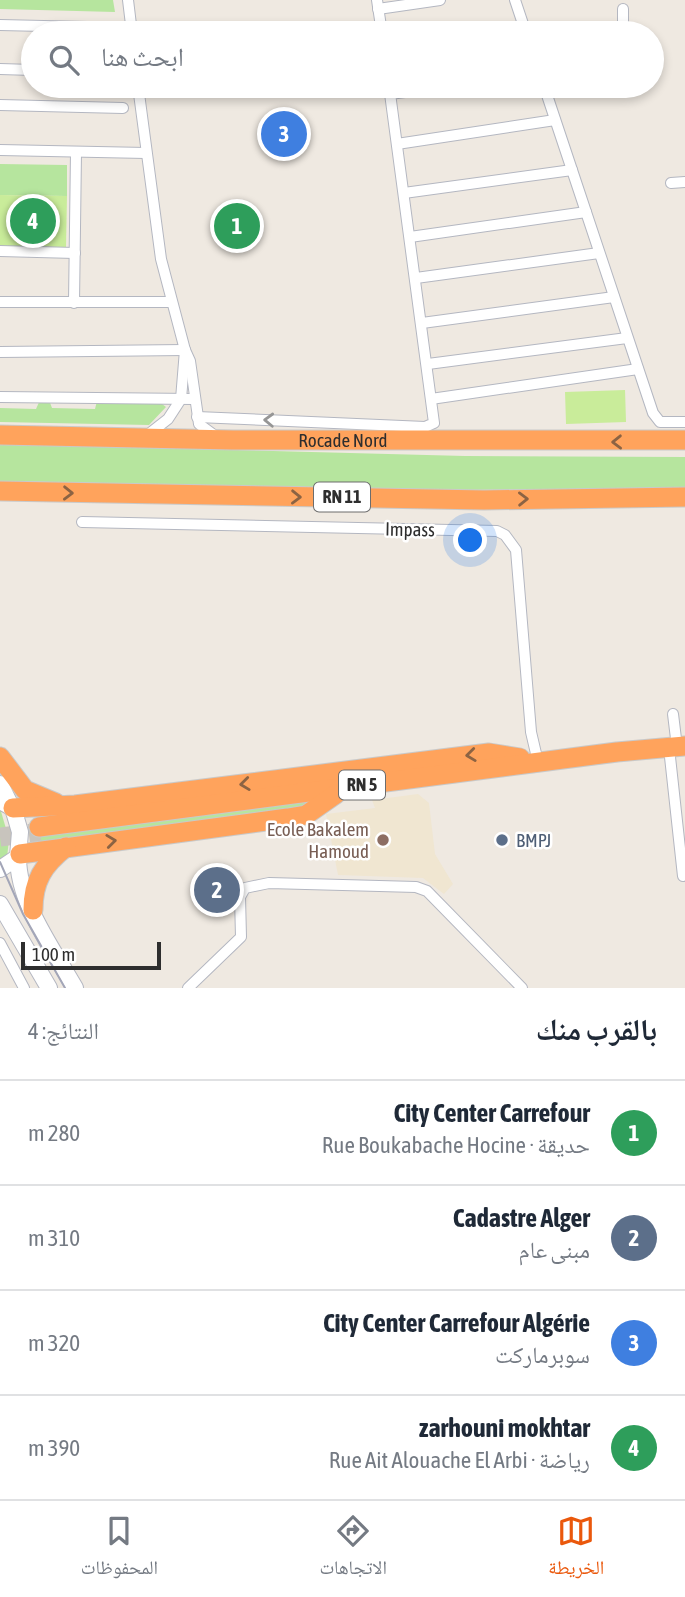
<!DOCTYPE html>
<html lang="ar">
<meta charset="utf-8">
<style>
body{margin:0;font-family:"Asap Condensed","Noto Naskh Arabic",sans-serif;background:#f6f6f7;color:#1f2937;direction:rtl}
.scale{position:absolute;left:21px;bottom:18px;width:140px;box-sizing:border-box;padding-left:7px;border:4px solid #2e2e2e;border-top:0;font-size:19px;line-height:24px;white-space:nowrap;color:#2e2e2e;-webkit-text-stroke:5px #fff;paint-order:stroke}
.you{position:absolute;left:471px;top:541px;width:24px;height:24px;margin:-18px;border:5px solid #fff;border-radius:50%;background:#1a73e8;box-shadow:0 0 0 10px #1a73e833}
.badge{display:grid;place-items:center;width:46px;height:46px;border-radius:50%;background:#ea580c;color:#fff;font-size:23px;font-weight:700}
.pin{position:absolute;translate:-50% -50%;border:4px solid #fff;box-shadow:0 2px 7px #0006}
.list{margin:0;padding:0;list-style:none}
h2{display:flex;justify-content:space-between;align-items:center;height:91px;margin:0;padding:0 28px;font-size:30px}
h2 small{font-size:23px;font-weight:400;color:#747a83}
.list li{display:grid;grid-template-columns:46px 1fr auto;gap:21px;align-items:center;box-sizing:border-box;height:105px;padding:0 28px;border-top:2px solid #e0e1e3}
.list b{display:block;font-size:26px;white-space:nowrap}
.list p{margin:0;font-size:23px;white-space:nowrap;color:#747a83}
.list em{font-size:23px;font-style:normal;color:#747a83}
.icon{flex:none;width:38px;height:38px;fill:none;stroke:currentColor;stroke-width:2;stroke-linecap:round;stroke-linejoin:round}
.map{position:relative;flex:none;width:685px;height:988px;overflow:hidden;direction:ltr}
.search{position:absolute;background:#fff;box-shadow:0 4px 10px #0003;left:21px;right:21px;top:21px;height:77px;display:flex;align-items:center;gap:18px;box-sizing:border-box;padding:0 24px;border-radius:38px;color:#747a83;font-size:26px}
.sheet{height:511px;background:#fff}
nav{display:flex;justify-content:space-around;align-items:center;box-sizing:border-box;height:98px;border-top:2px solid #e0e1e3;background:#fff;font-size:19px;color:#747a83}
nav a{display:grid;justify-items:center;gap:4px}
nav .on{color:#ea580c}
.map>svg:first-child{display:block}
.education{fill:#f0e6d1}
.green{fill:#b6e59e}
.pitch{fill:#c9ec9a}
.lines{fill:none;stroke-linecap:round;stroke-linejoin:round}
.highway-tunnel{stroke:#c8c4bd;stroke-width:19;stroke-dasharray:19 10;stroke-linecap:butt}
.street-casing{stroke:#b4b7c1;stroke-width:12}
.secondary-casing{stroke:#b4b7c1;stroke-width:18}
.highway-casing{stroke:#c9c9c9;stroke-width:21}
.street{stroke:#fff;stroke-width:10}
.secondary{stroke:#fff;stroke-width:16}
.highway{stroke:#ffa35c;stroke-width:19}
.tram{stroke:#a3a6b8;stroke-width:2}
.oneway{stroke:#969696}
.oneway2{stroke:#8c6343}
.education-dot{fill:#8d6e63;stroke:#fff;stroke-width:2.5}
.service-dot{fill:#5c6f8a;stroke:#fff;stroke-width:2.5}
.labels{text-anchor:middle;stroke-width:5;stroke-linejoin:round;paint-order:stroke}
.shield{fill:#fff;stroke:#6d6d6d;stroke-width:2}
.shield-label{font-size:18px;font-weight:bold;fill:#2e2e2e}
.street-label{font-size:19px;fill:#2e2e2e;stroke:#fff}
.education-label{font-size:19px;fill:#785e54;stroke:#fff;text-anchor:end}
.service-label{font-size:19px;fill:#4e5e75;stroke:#fff;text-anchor:start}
</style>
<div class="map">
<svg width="685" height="988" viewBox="0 0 685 988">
<rect width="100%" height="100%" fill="#efe9e1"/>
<path class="education" d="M418 794 429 803 435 854 453 884 444 894 423 878 338 875 326 814 375 808 372 800Z"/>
<g class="green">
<path d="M0 0H113L115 12 0 9Z"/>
<path d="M0 164 67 165V196L0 195Z"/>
<path d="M40 400H49L52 408 95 409 97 401 162 404 166 407 149 425 0 422V408L36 409Z"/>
<path d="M0 444 465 456 685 457V488L465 490 0 481Z"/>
<path d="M313 800 304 808 38 844 33 824 37 816Z"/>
<path d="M0 808 9 839 7 858 0 863Z"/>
</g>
<g class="pitch">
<path d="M0 195 67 196 66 247 0 246Z"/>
<path d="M625 390 626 422 566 424 565 392Z"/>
</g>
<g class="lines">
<path class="highway-tunnel" d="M0 837 40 832"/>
<g class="street-casing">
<g id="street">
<path d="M128 0 132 33"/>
<path d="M377 0 382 33"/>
<path d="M515 0 526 33"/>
<path d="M378 9 440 0"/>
<path d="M623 9V33"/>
<path d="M0 25 131 28"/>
<path d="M502 33 525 30"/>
<path d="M0 69 33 70"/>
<path d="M138 86 161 259 185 350 181 399"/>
<path d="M544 86 653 413 660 422H685"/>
<path d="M390 94 450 86"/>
<path d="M0 105 123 108"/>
<path d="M397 144 555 120"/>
<path d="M0 150 146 153"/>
<path d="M671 183 685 182"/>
<path d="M404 193 572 170"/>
<path d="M410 237 586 212"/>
<path d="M0 251 75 253"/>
<path d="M416 278 599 253"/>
<path d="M0 302H171"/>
<path d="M74 303 76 152"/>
<path d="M422 323 614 297"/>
<path d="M185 350 190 361 199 424 214 435"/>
<path d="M0 352 185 350"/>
<path d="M428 364 627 338"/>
<path d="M0 397 193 399"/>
<path d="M431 399 638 369"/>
<path d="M197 417 425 427 434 423 389 86"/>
<path d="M145 437 168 419 181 399"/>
<path d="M82 522 497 531 505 535 516 550 531 732 538 762"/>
<path d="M673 714 677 747"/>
<path d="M670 757 683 876"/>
<path d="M0 943 24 988"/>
<path d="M188 988 241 937 240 897 245 888 269 883 416 887 427 891 522 988"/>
</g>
</g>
<g class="secondary-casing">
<g id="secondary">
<path d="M0 784 11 806"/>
<path d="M0 801 13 808 20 832 18 857 0 869"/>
<path d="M18 857C18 903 53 949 75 988"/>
<path d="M0 904 49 988"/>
</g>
</g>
<g class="highway-casing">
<g id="highway">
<path id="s1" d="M0 435 233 440H685"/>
<path d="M0 491 484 500 685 497"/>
<path d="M0 757 25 790 56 803"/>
<path d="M13 808 75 805 489 753 520 758"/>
<path d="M39 827 617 752 685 746"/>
<path d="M20 854 288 818 306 815 336 794"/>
<path d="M33 910C33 881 43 865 66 847"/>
</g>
</g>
<use href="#street" class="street"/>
<use href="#secondary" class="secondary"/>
<use href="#highway" class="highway"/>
<path class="tram" d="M0 862 23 914 65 988"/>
</g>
<defs><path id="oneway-chevron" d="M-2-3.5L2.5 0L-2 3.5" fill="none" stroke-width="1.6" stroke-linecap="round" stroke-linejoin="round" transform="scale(1.75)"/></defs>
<use class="oneway" href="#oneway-chevron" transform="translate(269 420) rotate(-178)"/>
<g class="oneway2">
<use href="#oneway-chevron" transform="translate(617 442) rotate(179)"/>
<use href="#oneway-chevron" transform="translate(68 493) rotate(1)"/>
<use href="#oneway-chevron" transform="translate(296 497) rotate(1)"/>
<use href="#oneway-chevron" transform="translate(523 499) rotate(-1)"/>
<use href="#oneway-chevron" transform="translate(471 755) rotate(173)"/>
<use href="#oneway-chevron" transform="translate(245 784) rotate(173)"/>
<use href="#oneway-chevron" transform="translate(111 841) rotate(-7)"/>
</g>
<circle class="education-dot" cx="383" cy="840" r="7"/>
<circle class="service-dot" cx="502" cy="840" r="7"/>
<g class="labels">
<g class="shield">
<rect x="314" y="482.5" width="56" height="29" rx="5"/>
<rect x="339" y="770.5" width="46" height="29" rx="5"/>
</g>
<g class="shield-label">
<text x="342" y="503">RN 11</text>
<text x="362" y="791">RN 5</text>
</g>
<g class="street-label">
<text dy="7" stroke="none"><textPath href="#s1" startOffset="343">Rocade Nord</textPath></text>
<text transform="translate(410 529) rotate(1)" y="7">Impass</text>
</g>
<g class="education-label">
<text x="369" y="836">Ecole Bakalem<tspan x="369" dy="22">Hamoud</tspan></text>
</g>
<g class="service-label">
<text x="516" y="847">BMPJ</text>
</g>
</g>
</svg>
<div class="scale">100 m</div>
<div class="you"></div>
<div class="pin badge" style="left:237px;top:226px;background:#2e9e5b">1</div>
<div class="pin badge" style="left:217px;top:890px;background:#5c6f8a">2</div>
<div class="pin badge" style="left:284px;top:134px;background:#3f7fe0">3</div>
<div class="pin badge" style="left:33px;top:221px;background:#2e9e5b">4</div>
<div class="search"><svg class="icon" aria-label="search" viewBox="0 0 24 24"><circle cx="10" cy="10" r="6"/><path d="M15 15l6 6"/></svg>ابحث هنا</div>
</div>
<section class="sheet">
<h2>بالقرب منك<small>النتائج: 4</small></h2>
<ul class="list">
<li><span class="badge" style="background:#2e9e5b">1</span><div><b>City Center Carrefour</b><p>حديقة · Rue Boukabache Hocine</p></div><em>280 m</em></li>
<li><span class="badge" style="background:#5c6f8a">2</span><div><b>Cadastre Alger</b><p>مبنى عام</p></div><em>310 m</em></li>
<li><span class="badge" style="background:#3f7fe0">3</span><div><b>City Center Carrefour Algérie</b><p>سوبرماركت</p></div><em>320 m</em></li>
<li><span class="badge" style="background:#2e9e5b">4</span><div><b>zarhouni mokhtar</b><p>رياضة · Rue Ait Alouache El Arbi</p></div><em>390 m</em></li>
</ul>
</section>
<nav>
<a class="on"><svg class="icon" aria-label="map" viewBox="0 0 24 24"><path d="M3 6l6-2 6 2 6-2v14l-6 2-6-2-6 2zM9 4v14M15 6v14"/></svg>الخريطة</a>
<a><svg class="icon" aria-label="directions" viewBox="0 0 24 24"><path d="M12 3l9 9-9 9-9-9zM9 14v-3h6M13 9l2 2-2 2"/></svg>الاتجاهات</a>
<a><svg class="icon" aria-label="saved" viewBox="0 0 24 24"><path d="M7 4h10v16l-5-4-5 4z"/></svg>المحفوظات</a>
</nav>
